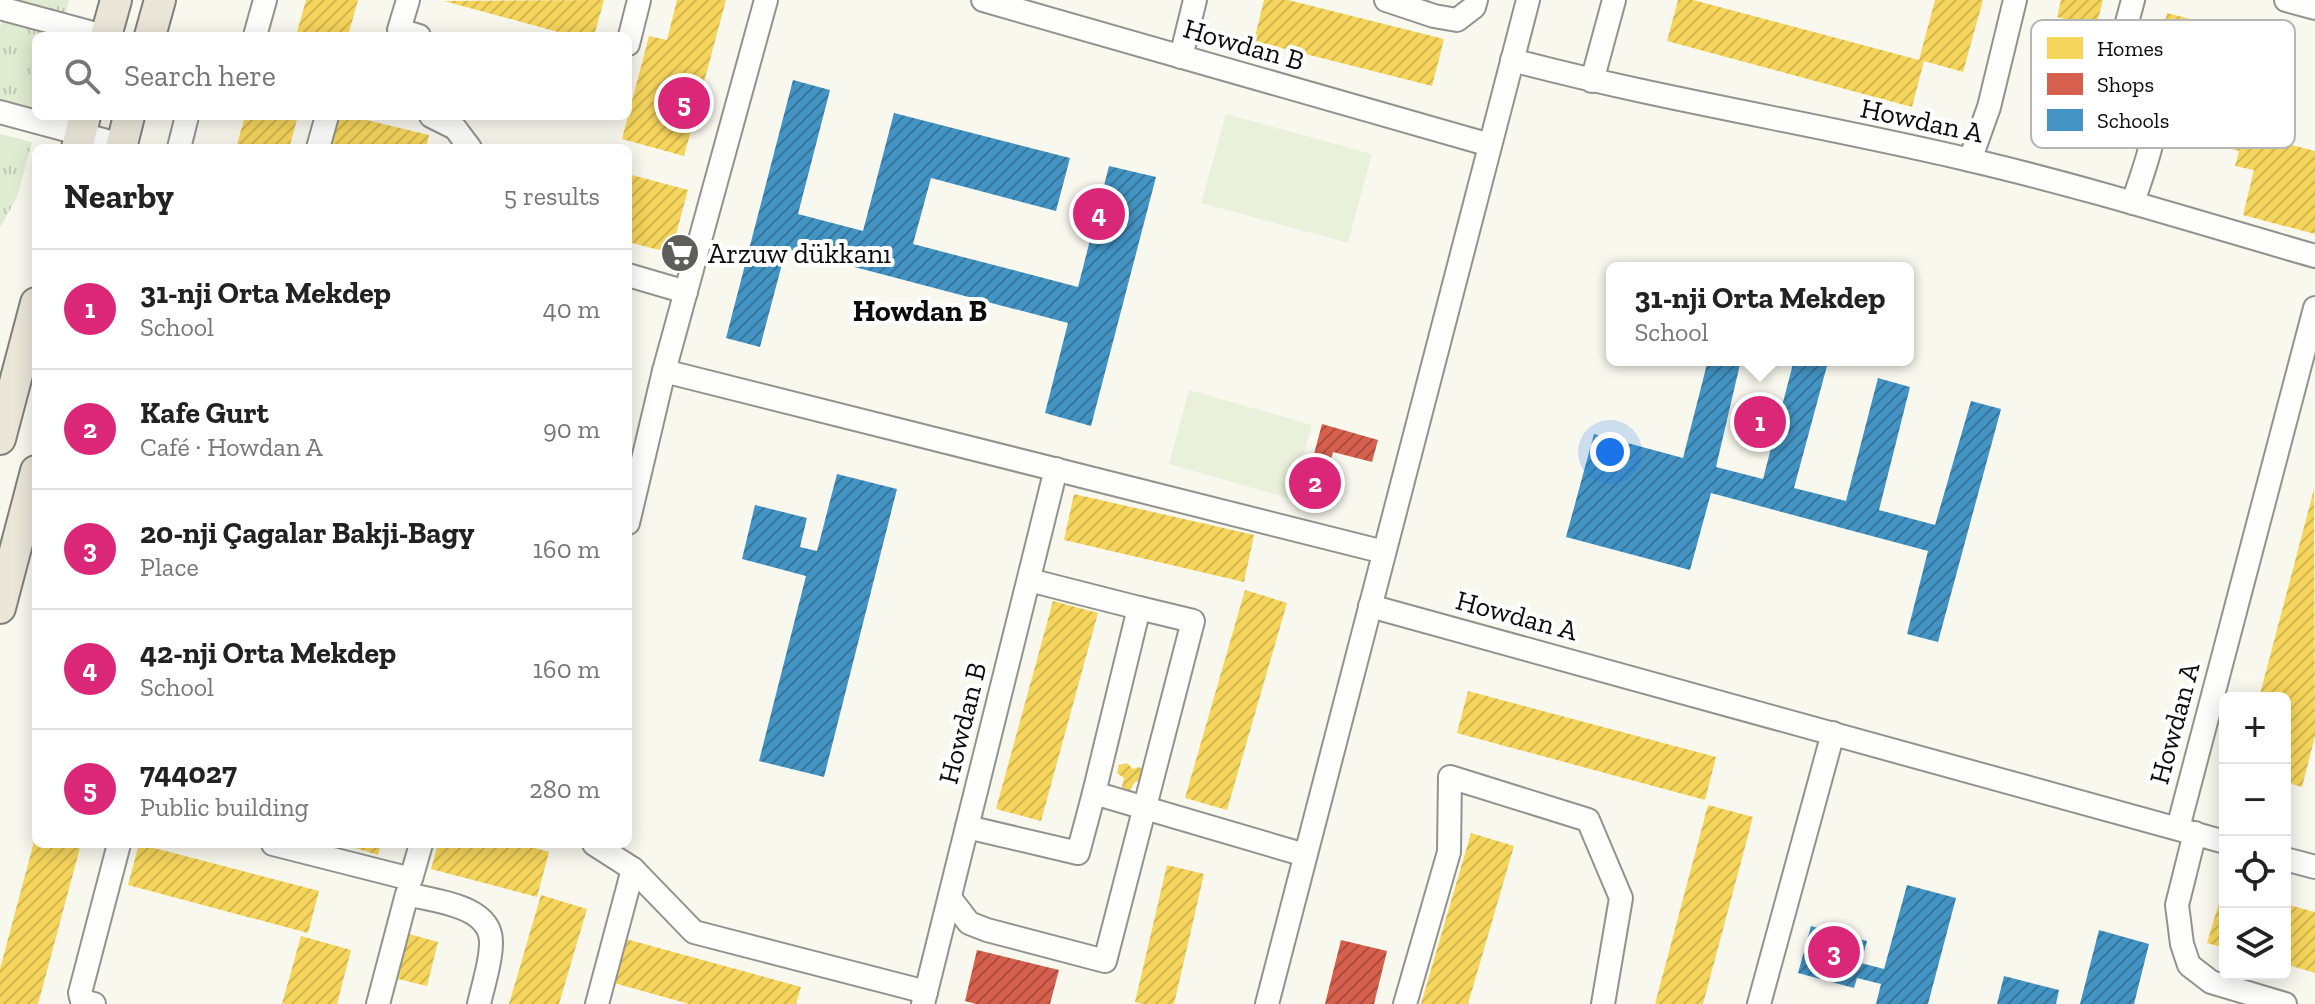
<!DOCTYPE html>
<meta charset="utf-8">
<style>
body{margin:0;font-family:"Zilla Slab",serif;background:#f6f6f6;color:#222}
.controls{position:absolute;right:24px;bottom:24px;display:grid;overflow:hidden;border-radius:12px;box-shadow:0 4px 20px #0003}
.controls button{width:72px;height:72px;display:grid;place-items:center;padding:0;border:0;border-bottom:2px solid #e0e0e0;background:#fff;color:#222;font:40px sans-serif}
.you{position:absolute;left:1610px;top:452px;width:28px;height:28px;margin:-20px;border:6px solid #fff;border-radius:50%;background:#1a73e8;box-shadow:0 0 0 12px #1a73e833}
.badge{display:grid;place-items:center;width:52px;height:52px;border-radius:50%;background:#db2777;color:#fff;font-size:26px;font-weight:700}
.pin{position:absolute;translate:-50% -50%;border:4px solid #fff;box-shadow:0 2px 8px #0006}
.popup{position:absolute;left:1606px;top:262px;width:308px;height:104px;box-sizing:border-box;display:grid;place-content:center;border-radius:12px;background:#fff;filter:drop-shadow(0 2px 6px #0005);font-size:26px;white-space:nowrap;color:#767676}
.popup b{font-size:30px;color:#222}
.popup::after{content:'';position:absolute;left:50%;top:100%;margin-left:-16px;border:16px solid transparent;border-top-color:#fff}
.list{margin:0;padding:0;list-style:none}
h2{display:flex;justify-content:space-between;align-items:center;height:104px;margin:0;padding:0 32px;font-size:34px}
h2 small{font-size:26px;font-weight:400;color:#767676}
.list li{display:grid;grid-template-columns:52px 1fr auto;gap:24px;align-items:center;box-sizing:border-box;height:120px;padding:0 32px;border-top:2px solid #e0e0e0}
.list b{display:block;font-size:30px;white-space:nowrap}
.list p{margin:0;font-size:26px;white-space:nowrap;color:#767676}
.list em{font-size:26px;font-style:normal;color:#767676}
.icon{flex:none;width:44px;height:44px;fill:none;stroke:currentColor;stroke-width:2;stroke-linecap:round;stroke-linejoin:round}
.map{position:relative;flex:none;width:2315px;height:1004px;overflow:hidden}
.search{position:absolute;background:#fff;box-shadow:0 4px 20px #0003;left:32px;top:32px;width:600px;height:88px;display:flex;align-items:center;gap:20px;box-sizing:border-box;padding:0 28px;border-radius:12px;color:#767676;font-size:30px}
.panel{position:absolute;background:#fff;box-shadow:0 4px 20px #0003;left:32px;top:144px;width:600px;height:704px;border-radius:12px}
.map>svg:first-child{display:block}
.grass{fill:url(#grass-tufts)}
.pitch{fill:#eaf1da}
.homes{fill:url(#homes-hatch)}
.shops{fill:url(#shops-hatch)}
.schools{fill:url(#schools-hatch)}
.lines{fill:none;stroke-linecap:round;stroke-linejoin:round}
.minor-casing{stroke:#92928e;stroke-width:26}
.major-casing{stroke:#7f7f7b;stroke-width:34}
.minor{stroke:#fefefd;stroke-width:22}
.major{stroke:#eae7d9;stroke-width:30}
.labels{text-anchor:middle;stroke-width:8;stroke-linejoin:round;paint-order:stroke}
.street-label{font-size:28px;fill:#0b0b0b;stroke:#fff}
.poi-label{font-size:28px;fill:#0b0b0b;stroke:#fff;text-anchor:start}
.neighbourhood-label{font-size:30px;font-weight:bold;fill:#0b0b0b;stroke:#fff}
.key{fill:#fff;stroke:#b6b6b6;stroke-width:2}
.key-label{font-size:22px;fill:#0b0b0b}
</style>
<div class="map">
<svg width="2315" height="1004" viewBox="0 0 2315 1004">
<defs>
<pattern id="grass-tufts" width="24" height="20" patternUnits="userSpaceOnUse" patternTransform="scale(2)"><rect width="24" height="20" fill="#e0ecd1"/><path d="M3 7l-1-3M5 7V3M7 7l1-3M15 17l-1-3M17 17v-4M19 17l1-3" fill="none" stroke="#bfc9b2"/></pattern>
<pattern id="homes-hatch" width="6" height="6" patternUnits="userSpaceOnUse" patternTransform="scale(2)"><rect width="6" height="6" fill="#f6d55c"/><path d="M-1 1l2-2M0 6l6-6M5 7l2-2" fill="none" stroke="#d2b64f"/></pattern>
<pattern id="shops-hatch" width="6" height="6" patternUnits="userSpaceOnUse" patternTransform="scale(2)"><rect width="6" height="6" fill="#d6604d"/><path d="M-1 1l2-2M0 6l6-6M5 7l2-2" fill="none" stroke="#ac4d3e"/></pattern>
<pattern id="schools-hatch" width="6" height="6" patternUnits="userSpaceOnUse" patternTransform="scale(2)"><rect width="6" height="6" fill="#4393c3"/><path d="M-1 1l2-2M0 6l6-6M5 7l2-2" fill="none" stroke="#36769d"/></pattern>
</defs>
<rect width="100%" height="100%" fill="#f9f8ef"/>
<g class="grass">
<path d="M9 0H69L66 14H62Z"/>
<path d="M4 17 55 32 60 36H36V108L0 99V27Z"/>
<path d="M0 134 32 142 17 197 0 228Z"/>
</g>
<g class="pitch">
<path d="M1226 114 1372 154 1348 243 1201 203Z"/>
<path d="M1189 390 1312 425 1291 499 1169 464Z"/>
</g>
<g class="homes">
<path d="M306 0H358L348 36H296Z"/>
<path d="M604 0 594 36H573L444 1Z"/>
<path d="M677 0H726L684 156 622 139 649 36 667 40Z"/>
<path d="M1264 0H1288L1444 39 1432 86 1254 41Z"/>
<path d="M1678 0H1693L1919 60 1935 0H1983L1963 72 1924 61 1912 107 1667 41Z"/>
<path d="M2061 0H2103L2096 27 2057 17Z"/>
<path d="M2167 13 2233 30 2221 75 2288 93 2276 141 2315 151V234L2243 215 2254 170 2235 166 2239 151 2193 139 2210 71 2156 57Z"/>
<path d="M245 116H298L289 148H236Z"/>
<path d="M339 116H350L429 135 426 148H331Z"/>
<path d="M628 174 688 190 671 253 628 242Z"/>
<path d="M2314 489 2315 736 2302 787 2285 782V698H2259Z"/>
<path d="M1074 494 1254 535 1244 582 1064 540Z"/>
<path d="M1245 590 1287 603 1227 810 1185 798Z"/>
<path d="M1053 601 1098 613 1041 821 996 809Z"/>
<path d="M1468 691 1716 757 1705 800 1457 733Z"/>
<path d="M1127 763 1133 769 1139 767 1146 772 1144 779 1135 782 1128 793 1122 787 1124 778 1117 773 1119 765Z"/>
<path d="M1708 805 1753 817 1703 1004H1655Z"/>
<path d="M1471 833 1514 846 1468 1004H1421Z"/>
<path d="M35 838 36 844H81L38 1004H0V969Z"/>
<path d="M139 844 319 891 308 933 128 885Z"/>
<path d="M342 844H381L378 855Z"/>
<path d="M438 844H521L549 852 537 897 431 869Z"/>
<path d="M1167 865 1204 874 1174 1004H1142L1135 1002Z"/>
<path d="M2225 883V948L2207 943Z"/>
<path d="M541 895 587 909 559 1004H509Z"/>
<path d="M2285 904 2315 912V973L2285 964Z"/>
<path d="M409 934 438 942 427 986 398 979Z"/>
<path d="M301 936 351 950 337 1004H282Z"/>
<path d="M626 939 801 987 796 1004H689L614 983Z"/>
</g>
<g class="shops">
<path d="M1322 424 1378 440 1372 462 1333 452 1317 508 1301 503Z"/>
<path d="M1341 940 1387 951 1374 1004H1325Z"/>
<path d="M977 950 1059 970 1050 1004H976L965 1001Z"/>
</g>
<g class="schools">
<path d="M793 80 830 90 798 214 863 231 894 113 1070 158 1056 211 931 178 913 244 1078 287 1109 166 1156 177 1091 426 1045 413 1068 323 786 249 760 347 726 338Z"/>
<path d="M1708 360H1741L1716 467 1763 479 1794 360 1828 362 1794 488 1846 501 1878 378 1910 387 1879 510 1935 525 1971 401 2001 409 1938 642 1907 634 1928 551 1711 493 1690 570 1566 537 1594 434 1683 458Z"/>
<path d="M837 474 897 489 824 777 759 761 806 576 742 559 755 505 807 518 800 547 817 551Z"/>
<path d="M1907 885 1956 898 1928 1004H1876L1881 984 1857 978 1854 988 1798 973 1811 926 1867 941 1861 963 1884 969Z"/>
<path d="M2099 930 2149 944 2134 1004H2080Z"/>
<path d="M2004 976 2059 990 2056 1004H1997Z"/>
</g>
<g class="lines">
<g class="minor-casing">
<g id="minor">
<path d="M408 0 399 30 419 36"/>
<path d="M983 0 1490 145"/>
<path d="M1386 0 1434 16 1457 20 1474 7 1476 0"/>
<path d="M2133 0 2112 78 2114 91 2152 104C2162 128 2140 178 2133 203"/>
<path d="M2286 0 2315 8"/>
<path d="M0 8 104 36"/>
<path d="M255 36 265 0"/>
<path d="M628 44 639 0"/>
<path d="M1181 57 1195 0"/>
<path d="M1512 60C1663 100 1818 124 1970 160 2086 187 2200 223 2315 256"/>
<path d="M1592 81 1614 0"/>
<path d="M0 112 122 145"/>
<path d="M431 116 455 128 470 148"/>
<path d="M179 148 187 116"/>
<path d="M318 148 327 116"/>
<path d="M1970 160 1989 107 2015 0"/>
<path d="M628 275 686 292"/>
<path d="M664 371 1384 552"/>
<path d="M628 523 664 371 766 0"/>
<path d="M1029 580 1139 608"/>
<path d="M1370 606 2225 842"/>
<path d="M967 827 1078 853 1094 793 1305 855"/>
<path d="M2178 828 2315 308"/>
<path d="M2195 833 2177 905 2182 944 2189 965 2211 982 2285 1004"/>
<path d="M273 844 411 879 421 844"/>
<path d="M594 844 633 869 694 932 926 992"/>
<path d="M2285 859 2315 867"/>
<path d="M950 898 969 923 987 930 1105 961 1193 621 1139 608 1094 793"/>
<path d="M94 1004 82 1001 80 993 119 844"/>
<path d="M378 1004 407 894C434 901 492 905 491 943 491 963 483 985 479 1004"/>
<path d="M597 1004 633 869"/>
<path d="M923 1004 1056 469"/>
<path d="M1267 1004 1528 0"/>
<path d="M1405 1004 1449 852 1450 777 1588 820 1621 898 1603 1004"/>
<path d="M1759 1004 1833 733"/>
</g>
</g>
<g class="major-casing">
<g id="major">
<path d="M106 36 116 0"/>
<path d="M150 36 160 0"/>
<path d="M77 148 85 116"/>
<path d="M121 148 129 116"/>
<path d="M0 439 36 303"/>
<path d="M0 608 36 471"/>
</g>
</g>
<use href="#minor" class="minor"/>
<use href="#major" class="major"/>
</g>
<defs>
<g id="supermarket-disc" transform="scale(2)"><circle r="9.5" fill="#5e5e5b" stroke="#fff"/><path d="M-6-5.5h2.5l.6 2H6L4.5 2H-2.5L-4.4-4H-6ZM-1.5 3.2a1.3 1.3 0 1 0 .1 0ZM3 3.2a1.3 1.3 0 1 0 .1 0Z" fill="#fff"/></g>
</defs>
<g fill-rule="evenodd">
<use href="#supermarket-disc" x="680" y="253"/>
</g>
<g class="labels">
<g class="street-label">
<text transform="translate(1244 44) rotate(16)" y="10">Howdan B</text>
<text transform="translate(1922 120) rotate(12)" y="10">Howdan A</text>
<text transform="translate(1517 615) rotate(15)" y="10">Howdan A</text>
<text transform="translate(962 723) rotate(-76)" y="10">Howdan B</text>
<text transform="translate(2174 723) rotate(-75)" y="10">Howdan A</text>
</g>
<g class="poi-label">
<text x="708" y="263">Arzuw dükkanı</text>
</g>
<g class="neighbourhood-label">
<text x="920" y="321">Howdan B</text>
</g>
</g>
<rect x="2031" y="20" width="264" height="128" rx="12" class="key"/>
<rect x="2047" y="37" width="36" height="22" fill="#f6d55c"/>
<rect x="2047" y="73" width="36" height="22" fill="#d6604d"/>
<rect x="2047" y="109" width="36" height="22" fill="#4393c3"/>
<g class="key-label">
<text x="2097" y="56">Homes</text>
<text x="2097" y="92">Shops</text>
<text x="2097" y="128">Schools</text>
</g>
</svg>
<div class="controls">
<button>+</button>
<button>−</button>
<button><svg class="icon" aria-label="locate" viewBox="0 0 24 24"><circle cx="12" cy="12" r="6"/><path d="M12 2v4M12 18v4M2 12h4M18 12h4"/></svg></button>
<button><svg class="icon" aria-label="layers" viewBox="0 0 24 24"><path d="M12 4l9 5-9 5-9-5zM3 14l9 5 9-5"/></svg></button>
</div>
<div class="you"></div>
<div class="pin badge" style="left:1760px;top:422px">1</div>
<div class="popup"><b>31-nji Orta Mekdep</b>School</div>
<div class="pin badge" style="left:1315px;top:483px">2</div>
<div class="pin badge" style="left:1834px;top:952px">3</div>
<div class="pin badge" style="left:1099px;top:214px">4</div>
<div class="pin badge" style="left:684px;top:103px">5</div>
<div class="search"><svg class="icon" aria-label="search" viewBox="0 0 24 24"><circle cx="10" cy="10" r="6"/><path d="M15 15l6 6"/></svg>Search here</div>
<section class="panel">
<h2>Nearby<small>5 results</small></h2>
<ul class="list">
<li><span class="badge">1</span><div><b>31-nji Orta Mekdep</b><p>School</p></div><em>40 m</em></li>
<li><span class="badge">2</span><div><b>Kafe Gurt</b><p>Café · Howdan A</p></div><em>90 m</em></li>
<li><span class="badge">3</span><div><b>20-nji Çagalar Bakji-Bagy</b><p>Place</p></div><em>160 m</em></li>
<li><span class="badge">4</span><div><b>42-nji Orta Mekdep</b><p>School</p></div><em>160 m</em></li>
<li><span class="badge">5</span><div><b>744027</b><p>Public building</p></div><em>280 m</em></li>
</ul>
</section>
</div>
